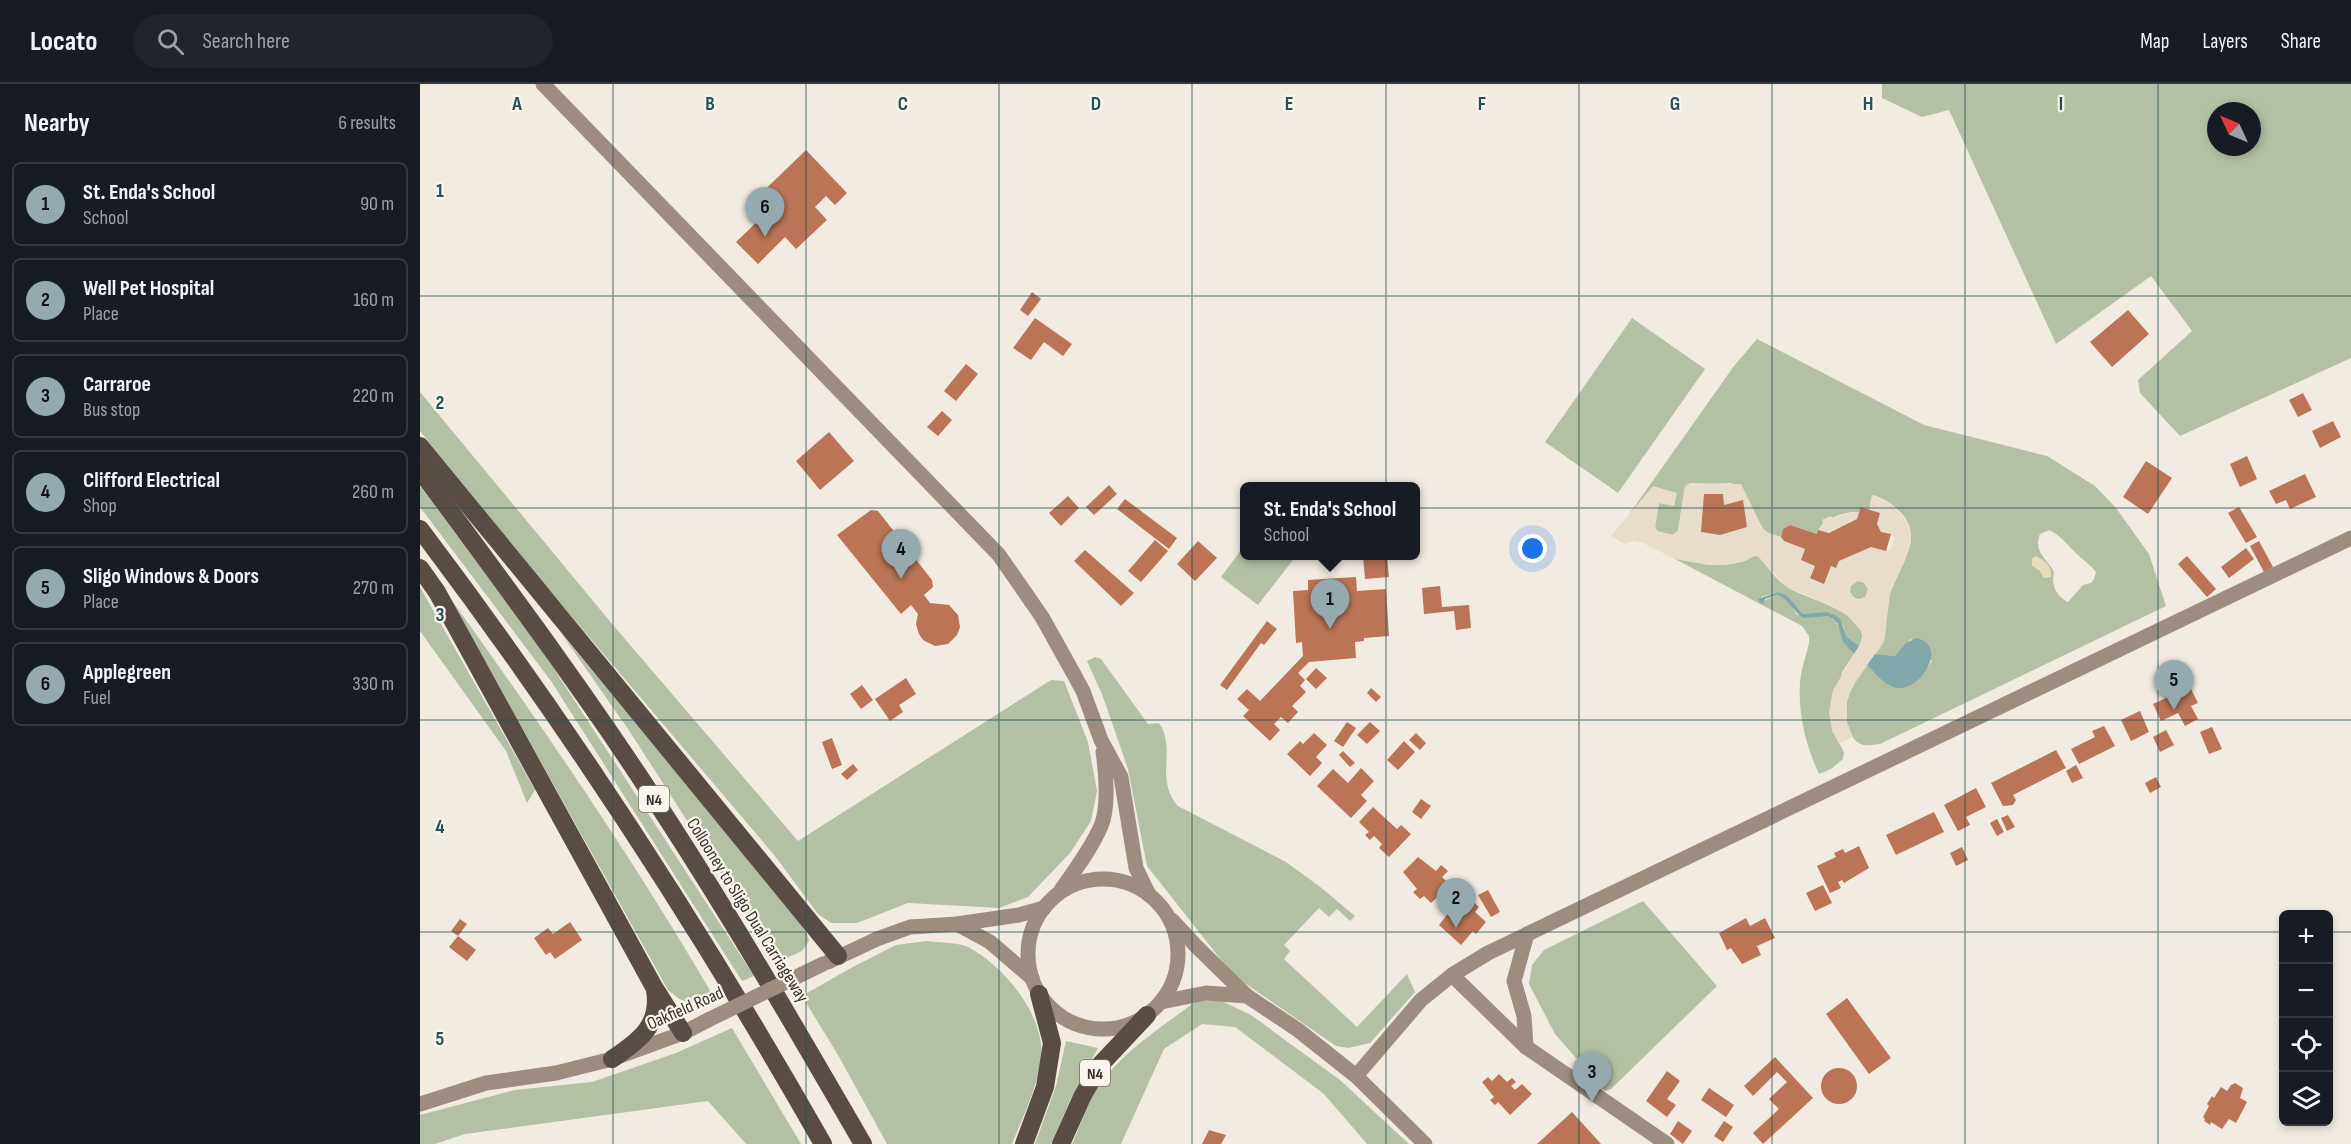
<!DOCTYPE html>
<meta charset="utf-8">
<style>
body{margin:0;font-family:"Sofia Sans Condensed",sans-serif;background:#20242c;color:#f1f3f6}
.controls{position:absolute;right:18px;bottom:18px;display:grid;overflow:hidden;border-radius:9px;box-shadow:0 3px 9px #0003}
.controls button{width:54px;height:54px;display:grid;place-items:center;padding:0;border:0;border-bottom:2px solid #363941;background:#171b24;color:#f1f3f6;font:30px sans-serif}
.compass{position:absolute;left:1787px;top:18px;width:54px;height:54px;border-radius:50%;background:#171b24;box-shadow:0 3px 9px #0003;rotate:314deg}
.you{position:absolute;left:1113px;top:465px;width:21px;height:21px;margin:-15px;border:4px solid #fff;border-radius:50%;background:#1a73e8;box-shadow:0 0 0 9px #1a73e833}
.badge{display:grid;place-items:center;width:39px;height:39px;border-radius:50%;background:#95aaae;color:#111;font-size:20px;font-weight:700}
.pin{position:absolute;translate:-50% -50px;filter:drop-shadow(0 2px 3px #0008)}
.pin::after{content:'';position:absolute;top:32px;width:21px;height:18px;background:inherit;clip-path:polygon(0 0,100% 0,50% 100%)}
.popup{position:absolute;left:820px;top:398px;width:180px;height:78px;box-sizing:border-box;display:grid;place-content:center;border-radius:9px;background:#171b24;filter:drop-shadow(0 2px 4px #0005);font-size:20px;white-space:nowrap;color:#9ea1a6}
.popup b{font-size:22px;color:#f1f3f6}
.popup::after{content:'';position:absolute;left:50%;top:100%;margin-left:-12px;border:12px solid transparent;border-top-color:#171b24}
.list{margin:0;padding:0;list-style:none}
h2{display:flex;justify-content:space-between;align-items:center;height:78px;margin:0;padding:0 24px;font-size:26px}
h2 small{font-size:20px;font-weight:400;color:#9ea1a6}
.list li{display:grid;grid-template-columns:39px 1fr auto;gap:18px;align-items:center;box-sizing:border-box;height:84px;margin:0 12px 12px;padding:0 12px;border:2px solid #363941;border-radius:9px}
.list b{display:block;font-size:22px;white-space:nowrap}
.list p{margin:0;font-size:20px;white-space:nowrap;color:#9ea1a6}
.list em{font-size:20px;font-style:normal;color:#9ea1a6}
.icon{flex:none;width:33px;height:33px;fill:none;stroke:currentColor;stroke-width:2;stroke-linecap:round;stroke-linejoin:round}
.map{position:relative;flex:none;width:1931px;height:1060px;overflow:hidden}
header{display:flex;align-items:center;gap:36px;box-sizing:border-box;height:84px;padding:0 30px;background:#171b24;border-bottom:2px solid #363941}
header strong{font-size:28px}
nav{display:flex;gap:33px;margin-inline-start:auto;font-size:21px}
.search{width:420px;height:54px;background:#20242c;display:flex;align-items:center;gap:15px;box-sizing:border-box;padding:0 21px;border-radius:33px;color:#9ea1a6;font-size:22px}
main{display:flex}
aside{flex:1;background:#171b24}
.map>svg:first-child{display:block}
.green{fill:#b4c0a3;fill-rule:evenodd}
.sand{fill:#e9dcbc}
.plaza{fill:#e8ddcb;fill-rule:evenodd}
.water{fill:#83a8ac}
.building{fill:#bb7456}
.lines{fill:none;stroke-linecap:round;stroke-linejoin:round}
.secondary{stroke:#9d8c80;stroke-width:15}
.highway{stroke:#594c44;stroke-width:18}
.secondary-bridge{stroke:#9d8c80;stroke-width:15}
.grid{fill:none;stroke:#255157;stroke-width:1.5;stroke-opacity:0.55}
.labels{text-anchor:middle;stroke-width:4.5;stroke-linejoin:round;paint-order:stroke}
.shield{fill:#f9f5ee;stroke:#736c66;stroke-width:1.5}
.shield-label{font-size:16px;font-weight:bold;fill:#39312c}
.street-label{font-size:18px;fill:#39312c;stroke:#f9f5ee}
.grid-label{font-size:20px;text-anchor:middle;font-weight:bold;fill:#255157;stroke:#f9f5ee;stroke-width:4.5;stroke-linejoin:round;paint-order:stroke}
</style>
<header>
<strong>Locato</strong>
<div class="search"><svg class="icon" aria-label="search" viewBox="0 0 24 24"><circle cx="10" cy="10" r="6"/><path d="M15 15l6 6"/></svg>Search here</div>
<nav><a>Map</a><a>Layers</a><a>Share</a></nav>
</header>
<main>
<aside>
<h2>Nearby<small>6 results</small></h2>
<ul class="list">
<li><span class="badge">1</span><div><b>St. Enda's School</b><p>School</p></div><em>90 m</em></li>
<li><span class="badge">2</span><div><b>Well Pet Hospital</b><p>Place</p></div><em>160 m</em></li>
<li><span class="badge">3</span><div><b>Carraroe</b><p>Bus stop</p></div><em>220 m</em></li>
<li><span class="badge">4</span><div><b>Clifford Electrical</b><p>Shop</p></div><em>260 m</em></li>
<li><span class="badge">5</span><div><b>Sligo Windows &amp; Doors</b><p>Place</p></div><em>270 m</em></li>
<li><span class="badge">6</span><div><b>Applegreen</b><p>Fuel</p></div><em>330 m</em></li>
</ul>
</aside>
<div class="map">
<svg width="1931" height="1060" viewBox="0 0 1931 1060">
<rect width="100%" height="100%" fill="#f2ebe2"/>
<g class="green">
<path d="M1462 0H1931V274L1760 352 1720 309 1718 296 1772 247 1731 192 1636 260 1529 26 1502 33 1462 14ZM1796 27H1832V63H1796Z"/>
<path d="M1212 234 1285 285 1198 409 1125 358Z"/>
<path d="M1337 255 1504 341 1627 372 1675 402 1696 424 1729 470 1746 522 1460 660C1453 660 1447 663 1441 660 1427 655 1423 627 1428 614 1432 601 1440 592 1447 581L1465 598 1478 604C1494 598 1503 593 1512 577L1491 555 1475 572 1455 570C1472 547 1463 537 1469 513 1476 488 1504 456 1483 431 1474 421 1465 415 1453 411L1449 425 1442 423 1440 428C1423 427 1403 435 1397 450L1370 441 1363 445 1361 453 1348 449 1343 445 1330 421 1311 399 1265 402 1258 447 1253 451 1237 447 1235 442 1239 419 1254 422 1256 409 1210 429 1314 282ZM1629 446C1642 452 1648 462 1658 471 1664 477 1670 480 1676 488L1674 495 1671 499 1663 501 1648 518C1636 512 1631 501 1634 488 1626 473 1613 468 1620 450Z"/>
<path d="M0 308 193 541 378 757 631 596 644 597 668 658 677 707 671 737 650 769 608 813 579 824 488 819 437 839H411L398 830 355 772 120 495 0 347Z"/>
<path d="M0 402 119 562 334 892 322 897 131 597 0 423Z"/>
<path d="M824 462V472H876L838 521 801 493Z"/>
<path d="M1334 472H1338C1347 482 1356 496 1367 503 1384 515 1458 530 1439 562L1427 553 1423 541 1411 529 1383 530C1374 522 1370 514 1358 508L1341 513 1343 517 1357 511 1367 515 1377 531C1387 531 1397 531 1406 532 1422 535 1423 560 1434 570L1422 588 1412 646 1424 668 1423 675 1411 685 1399 690C1386 663 1378 630 1380 599 1381 586 1386 572 1389 559V552L1382 542 1255 475C1282 476 1308 488 1334 472Z"/>
<circle cx="1439" cy="506" r="9"/>
<path d="M0 503 115 706 107 719 86 667 0 547Z"/>
<path d="M28 511C121 640 212 773 292 910 270 922 267 922 248 906Z"/>
<path d="M141 549 386 846 389 857 382 867 358 878 210 648Z"/>
<path d="M675 573 681 575 728 640 739 639C757 665 734 695 758 722L866 778 899 802 935 832 930 837 917 825 909 833 899 824 864 861 870 867 864 875 937 943 987 890 995 908 950 959 928 964 916 962 813 891 727 782 708 685 682 610 667 577Z"/>
<path d="M1223 817 1297 902 1191 1005 1185 1007 1135 950 1109 900 1112 881 1124 866Z"/>
<path d="M507 857C520 859 537 858 548 863 586 883 630 937 620 982 615 1008 602 1035 592 1060H467L418 971 382 912 429 885 476 861Z"/>
<path d="M776 917H802L831 931 920 996 989 1060H947L904 1010 815 943 782 940 744 965 701 1060H652C660 1043 665 1024 675 1008 698 970 741 944 776 917Z"/>
<path d="M312 944 381 1060H326L288 1017 45 1050 15 1060H0V1031L95 1006 172 998 256 969Z"/>
<path d="M646 957 678 964 651 1014 631 1060H615L636 1002Z"/>
</g>
<path class="sand" d="M1615 472C1624 475 1633 483 1631 493L1624 494 1619 486 1612 482V475Z"/>
<g class="plaza">
<path d="M1270 399 1321 400 1343 445 1348 449 1361 453 1364 457 1385 465 1381 476 1395 482 1390 494 1404 499 1411 482 1416 484 1419 477 1451 463 1466 467 1471 465 1474 454 1471 450 1461 448 1457 440 1460 429 1449 425 1452 411 1471 420 1487 437 1491 450V459L1470 510 1464 558 1433 601 1427 617V638L1433 653 1419 660 1412 646 1409 628 1413 606 1443 556 1442 548 1427 531 1416 524 1367 503 1338 472H1334L1325 477 1306 481H1288L1255 475 1223 459 1213 457 1204 460 1191 452 1233 402 1257 409 1254 422 1239 419 1235 442 1237 447 1252 451 1258 447 1265 402ZM1438 497 1444 499 1448 505 1445 513 1440 516 1433 514 1430 508 1431 502Z"/>
<path d="M1434 428H1440L1437 435 1409 449 1398 446 1403 439 1402 436 1406 434 1411 432 1413 434Z"/>
</g>
<g class="water">
<path d="M1358 508C1371 511 1374 522 1383 530L1407 528 1415 531 1420 535 1427 553 1439 562 1434 570 1423 558 1418 540 1413 535 1407 532 1383 534C1372 527 1369 515 1357 511L1345 515 1343 520 1340 519 1338 515Z"/>
<path d="M1496 554C1529 561 1502 606 1478 604 1466 603 1455 589 1447 581L1455 570 1475 572 1486 559Z"/>
</g>
<g class="building">
<path d="M386 66 427 109 415 121 406 112 395 123 407 136 376 165 365 153 338 180 316 158 344 131 331 119Z"/>
<path d="M612 208 621 215 608 232 600 226Z"/>
<path d="M1708 226 1729 250 1692 283 1670 258Z"/>
<path d="M615 234 652 260 643 272 624 258 611 276 593 264Z"/>
<path d="M546 280 558 290 536 317 524 307Z"/>
<path d="M1883 309 1892 326 1878 333 1869 316Z"/>
<path d="M522 327 532 336 518 352 507 343Z"/>
<path d="M1913 337 1921 353 1900 364 1892 347Z"/>
<path d="M409 348 434 377 400 406 376 377Z"/>
<path d="M1827 372 1837 395 1820 403 1810 380Z"/>
<path d="M1726 377 1752 394 1728 430 1703 413Z"/>
<path d="M1885 390 1896 413 1870 425 1866 416 1856 420 1849 407Z"/>
<path d="M689 401 697 410 674 431 666 423Z"/>
<path d="M1284 410H1303L1304 421 1323 416 1327 443 1300 451 1281 448Z"/>
<path d="M648 412 659 424 641 442 629 429Z"/>
<path d="M705 415 757 454 749 465 697 425Z"/>
<path d="M1441 423 1460 429 1457 440 1461 448 1471 450 1466 467 1451 463 1419 477 1416 484 1411 482 1404 500 1390 494 1395 482 1381 476 1385 465 1364 457 1361 453 1363 445 1370 441 1397 450 1398 446 1409 449 1437 435Z"/>
<path d="M1819 423 1837 453 1826 459 1808 429Z"/>
<path d="M451 426 458 427 512 496 513 503 504 511 510 519 529 521 538 531 540 543 537 551 528 560 515 562 503 556 499 550 496 540 498 530 491 521 481 530 417 451Z"/>
<path d="M735 456 748 467 721 498 708 487Z"/>
<path d="M778 457 797 474 775 497 757 480Z"/>
<path d="M1839 457 1853 483 1844 488 1830 462Z"/>
<path d="M1826 464 1834 475 1809 494 1801 483Z"/>
<path d="M665 466 714 509 701 522 654 477Z"/>
<path d="M943 472H967L969 493 945 495Z"/>
<path d="M1767 472 1796 505 1787 513 1758 480Z"/>
<path d="M936 493 937 507 966 505 969 552 944 554V557L935 558 936 574 889 578 878 589 885 596 880 602 886 608 872 622 878 628 868 639 861 633 854 640 860 646 850 657 823 632 829 626 817 615 827 605 840 617 883 572 882 558 876 559 873 507 888 506V496Z"/>
<path d="M1020 502 1022 523 1049 521 1051 544 1036 546 1034 527 1004 530 1002 504Z"/>
<path d="M847 537 857 545 844 561 841 559 807 606 800 601Z"/>
<path d="M896 584 907 594 896 605 886 595Z"/>
<path d="M486 594 496 610 479 621 483 628 470 637 455 615Z"/>
<path d="M442 601 453 616 441 625 430 610Z"/>
<path d="M1770 603 1778 619 1771 622 1778 635 1765 642 1758 629 1741 637 1733 620Z"/>
<path d="M951 604 961 613 956 618 947 609Z"/>
<path d="M1720 627 1729 648 1711 657 1701 636Z"/>
<path d="M927 638 936 644 923 663 914 657Z"/>
<path d="M950 638 960 647 947 660 937 651Z"/>
<path d="M1684 642 1695 662 1659 680 1651 665 1675 653 1672 647Z"/>
<path d="M1792 643 1802 665 1789 670 1780 648Z"/>
<path d="M1746 646 1754 661 1740 668 1733 653Z"/>
<path d="M894 649 907 661 896 673 902 679 890 692 867 670 880 657 883 660Z"/>
<path d="M996 649 1006 659 1000 666 989 656Z"/>
<path d="M412 654 422 681 412 685 402 658Z"/>
<path d="M984 657 995 668 978 686 967 676Z"/>
<path d="M1636 666 1646 684 1593 711 1596 716 1593 721 1583 722 1571 699Z"/>
<path d="M923 667 935 679 930 683 919 671Z"/>
<path d="M433 680 438 686 427 696 421 690Z"/>
<path d="M1656 681 1663 694 1652 699 1646 687Z"/>
<path d="M941 684 954 697 941 711 947 717 931 734 897 702 913 685 928 699Z"/>
<path d="M1736 693 1741 703 1730 709 1725 699Z"/>
<path d="M1556 704 1566 723 1546 733 1550 741 1538 747 1524 721Z"/>
<path d="M1001 715 1011 722 1001 735 992 728Z"/>
<path d="M953 723 977 745 981 741 991 750 969 773 959 764 962 760 954 752 950 756 945 751 949 748 939 738Z"/>
<path d="M1514 728 1524 748 1476 771 1466 751Z"/>
<path d="M1588 731 1595 743 1587 747 1581 734Z"/>
<path d="M1577 735 1584 748 1577 752 1570 739Z"/>
<path d="M1439 762 1449 784 1424 799 1422 796 1418 798 1421 804 1410 809 1397 782 1416 773 1414 769 1423 765 1425 769Z"/>
<path d="M1542 763 1548 776 1536 782 1530 769Z"/>
<path d="M998 773 1016 787 1021 781 1028 787 1022 793 1030 801 1011 819 1004 812 1000 815 993 808 997 805 983 788Z"/>
<path d="M1403 801 1412 819 1395 827 1386 809Z"/>
<path d="M1068 806 1080 828 1071 833 1058 811Z"/>
<path d="M1048 813 1059 823 1055 828 1066 838 1056 850 1053 847 1041 861 1019 841 1030 827 1036 832 1044 823 1042 820Z"/>
<path d="M1326 834 1330 842 1345 834 1355 854 1337 862 1341 871 1322 880 1311 864 1307 866 1299 849Z"/>
<path d="M40 835 47 840 38 852 31 847Z"/>
<path d="M150 838 162 856 135 875 130 868 126 871 114 854 128 844 133 850Z"/>
<path d="M38 852 56 866 47 877 29 863Z"/>
<path d="M1427 914 1471 974 1449 990 1406 930Z"/>
<path d="M1355 973 1393 1014 1343 1060 1333 1049 1359 1025 1349 1015 1367 998 1357 988 1333 1012 1324 1002Z"/>
<circle cx="1419" cy="1002" r="18"/>
<path d="M1247 987 1260 997 1247 1015 1256 1021 1247 1033 1226 1017Z"/>
<path d="M1079 990 1087 998 1092 994 1096 998 1091 1002 1095 1006 1102 1000 1112 1010 1090 1031 1078 1018 1075 1021 1070 1016 1074 1013 1062 998 1068 993 1072 997Z"/>
<path d="M1815 999 1823 1004 1820 1014 1827 1018 1816 1039 1809 1035 1802 1045 1791 1038 1790 1041 1784 1037 1785 1035 1783 1033 1789 1022 1787 1020 1792 1012 1794 1014 1801 1003 1807 1007 1811 1001Z"/>
<path d="M1289 1004 1314 1021 1306 1033 1281 1016Z"/>
<path d="M1152 1028 1181 1060H1117Z"/>
<path d="M1258 1037 1272 1047 1263 1060 1250 1050Z"/>
<path d="M1304 1037 1313 1043 1303 1058 1294 1052Z"/>
<path d="M789 1046 806 1051 801 1060H782Z"/>
</g>
<g class="lines">
<g class="secondary">
<path d="M123 0 579 471 622 533 651 585 663 607 681 656 701 693 716 784 729 811"/>
<circle cx="683" cy="870" r="75"/>
<path d="M641 806C655 786 671 765 681 742 689 724 686 688 683 668"/>
<path d="M752 836 776 862 827 912 878 946 936 992 1005 1060"/>
<path d="M537 840 570 858 612 894"/>
<path d="M408 878 457 855 490 843 537 840 599 831 624 824"/>
<path d="M1032 891 1106 963 1247 1060"/>
<path d="M741 918 786 909 827 912"/>
<path d="M1106 963 1104 932 1094 897 1107 850"/>
<path d="M936 992 1001 916 1032 891 1068 869 1931 454"/>
<path d="M0 1020 66 999 136 989 192 975 263 949 288 936"/>
</g>
<g class="highway">
<path d="M0 362 418 872"/>
<path d="M0 386C78 492 157 597 229 707 305 822 374 941 443 1060"/>
<path d="M0 445C148 641 282 847 403 1060"/>
<path d="M0 484 17 508 234 903 263 949"/>
<path d="M192 975C219 957 241 941 235 906"/>
<path d="M604 1060 625 1003 632 959 619 910"/>
<path d="M641 1060 662 1013 680 981 727 931"/>
</g>
<path class="secondary-bridge" d="M288 936 403 880"/>
</g>
<path class="grid" d="M193 0V1060M386 0V1060M579 0V1060M772 0V1060M966 0V1060M1159 0V1060M1352 0V1060M1545 0V1060M1738 0V1060M0 212H1931M0 424H1931M0 636H1931M0 848H1864M1908 848H1931"/>
<g class="labels">
<g class="shield">
<rect x="219" y="702" width="30" height="26" rx="4.5"/>
<rect x="660" y="976" width="30" height="26" rx="4.5"/>
</g>
<g class="shield-label">
<text x="234" y="721">N4</text>
<text x="675" y="995">N4</text>
</g>
<g class="street-label">
<text transform="translate(328 826) rotate(58)" y="6">Collooney to Sligo Dual Carriageway</text>
<text transform="translate(265 924) rotate(-24)" y="6">Oakfield Road</text>
</g>
</g>
<g class="grid-label">
<text x="97" y="26">A</text>
<text x="290" y="26">B</text>
<text x="483" y="26">C</text>
<text x="676" y="26">D</text>
<text x="869" y="26">E</text>
<text x="1062" y="26">F</text>
<text x="1255" y="26">G</text>
<text x="1448" y="26">H</text>
<text x="1641" y="26">I</text>
<text x="20" y="113">1</text>
<text x="20" y="325">2</text>
<text x="20" y="537">3</text>
<text x="20" y="749">4</text>
<text x="20" y="961">5</text>
</g>
</svg>
<div class="controls">
<button>+</button>
<button>−</button>
<button><svg class="icon" aria-label="locate" viewBox="0 0 24 24"><circle cx="12" cy="12" r="6"/><path d="M12 2v4M12 18v4M2 12h4M18 12h4"/></svg></button>
<button><svg class="icon" aria-label="layers" viewBox="0 0 24 24"><path d="M12 4l9 5-9 5-9-5zM3 14l9 5 9-5"/></svg></button>
</div>
<svg class="compass" viewBox="-18 -18 36 36"><path d="M0-13l5 13h-10z" fill="#e53935"/><path d="M0 13l5-13h-10z" fill="#9ea1a6"/></svg>
<div class="you"></div>
<div class="pin badge" style="left:910px;top:545px">1</div>
<div class="popup"><b>St. Enda's School</b>School</div>
<div class="pin badge" style="left:1036px;top:844px">2</div>
<div class="pin badge" style="left:1172px;top:1018px">3</div>
<div class="pin badge" style="left:481px;top:495px">4</div>
<div class="pin badge" style="left:1754px;top:626px">5</div>
<div class="pin badge" style="left:345px;top:153px">6</div>
</div>
</main>
